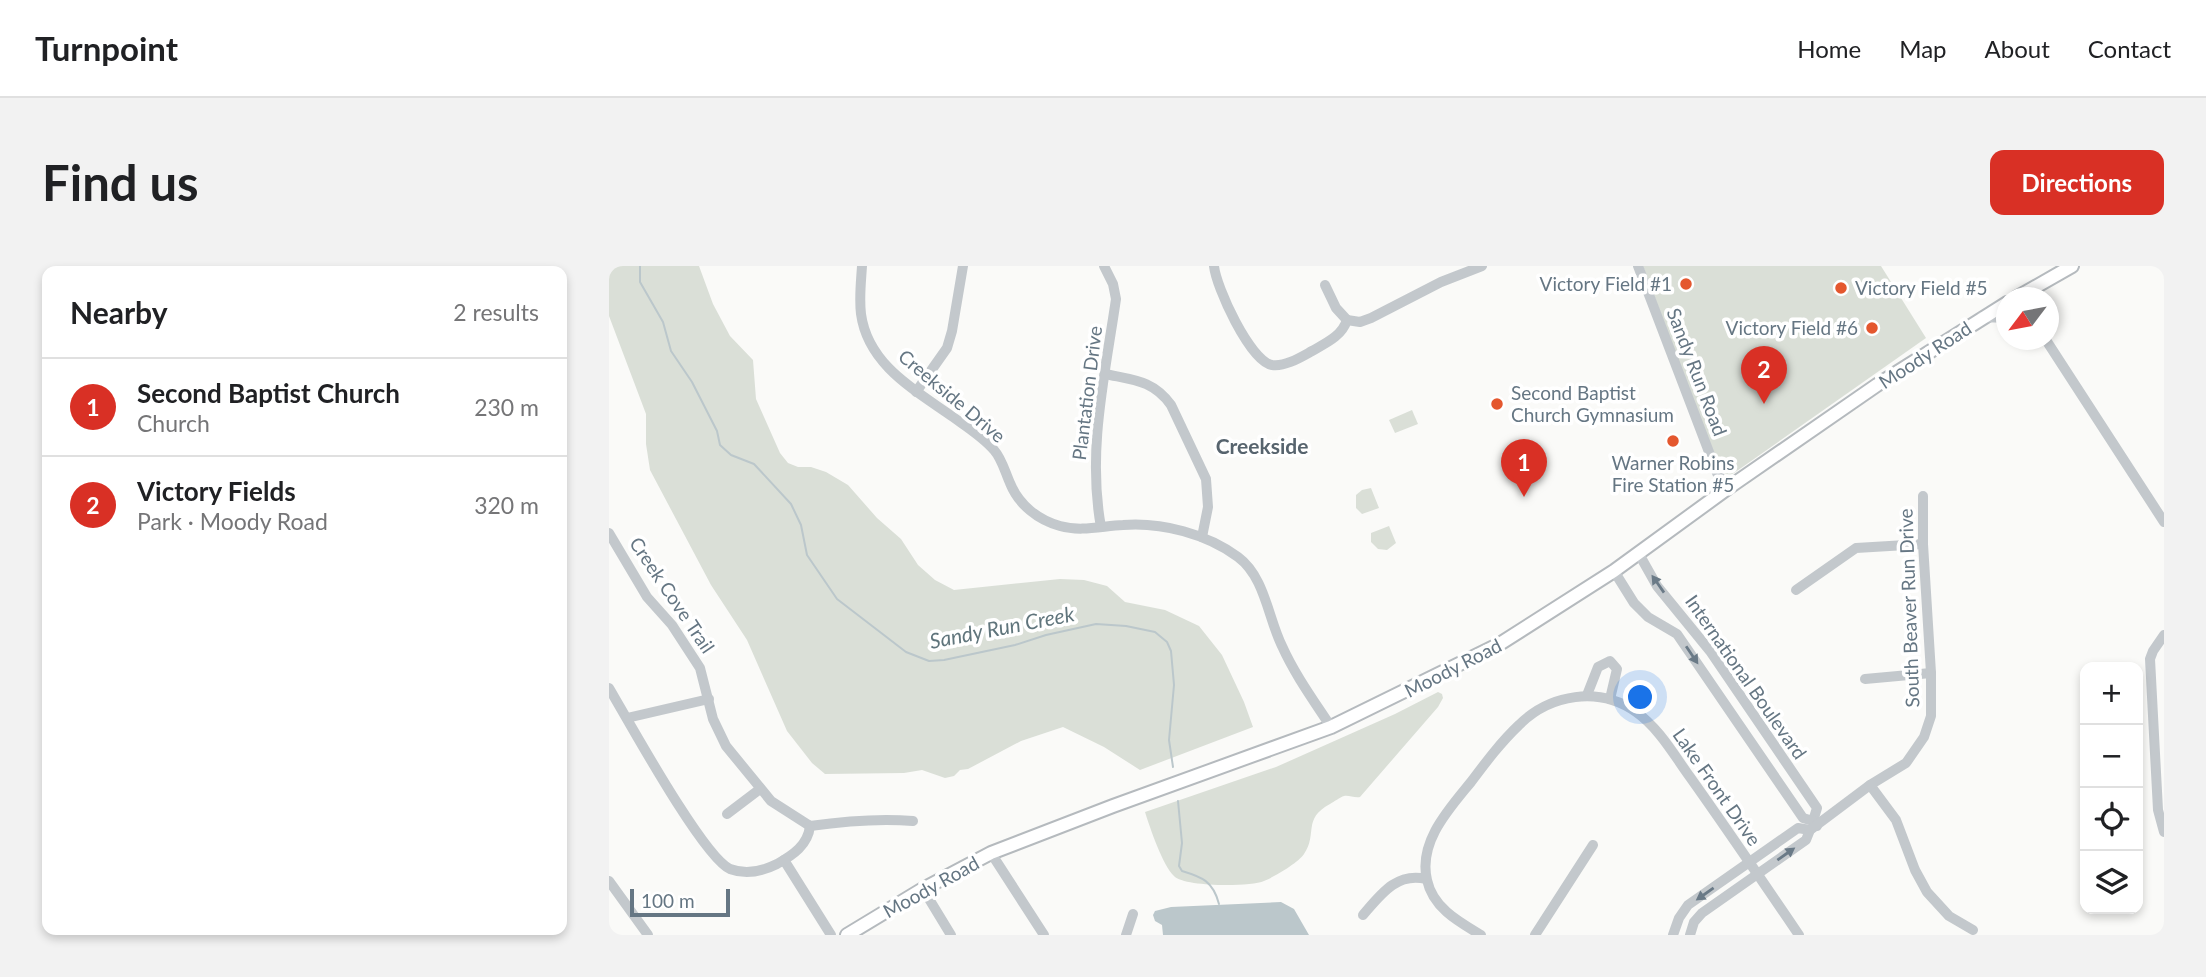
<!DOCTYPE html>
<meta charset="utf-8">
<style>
body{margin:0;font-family:Lato,sans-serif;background:#f2f2f2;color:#202124}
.controls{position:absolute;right:21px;bottom:21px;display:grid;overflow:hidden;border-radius:14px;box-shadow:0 4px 10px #0003}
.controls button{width:63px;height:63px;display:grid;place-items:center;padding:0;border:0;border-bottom:2px solid #e0e0e0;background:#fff;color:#202124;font:35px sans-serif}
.compass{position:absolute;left:1387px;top:21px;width:63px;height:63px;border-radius:50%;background:#fff;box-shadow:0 4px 10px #0003;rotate:238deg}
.scale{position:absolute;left:21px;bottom:18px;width:100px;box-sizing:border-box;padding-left:7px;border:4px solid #657683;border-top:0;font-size:19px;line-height:24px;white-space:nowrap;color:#657683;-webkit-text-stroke:5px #fff;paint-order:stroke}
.you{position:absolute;left:1032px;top:432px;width:24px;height:24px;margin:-18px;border:5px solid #fff;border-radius:50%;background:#1a73e8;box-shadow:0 0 0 10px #1a73e833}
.badge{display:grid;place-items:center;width:46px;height:46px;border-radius:50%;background:#d93025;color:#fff;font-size:23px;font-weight:700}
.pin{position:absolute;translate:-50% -58px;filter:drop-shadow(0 2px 4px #0008)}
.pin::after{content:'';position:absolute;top:37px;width:24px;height:21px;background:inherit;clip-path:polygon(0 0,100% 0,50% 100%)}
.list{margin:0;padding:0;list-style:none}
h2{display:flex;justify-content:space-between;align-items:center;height:91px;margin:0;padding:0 28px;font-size:30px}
h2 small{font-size:23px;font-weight:400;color:#757577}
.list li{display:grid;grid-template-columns:46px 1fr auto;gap:21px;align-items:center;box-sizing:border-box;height:98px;padding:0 28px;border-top:2px solid #e0e0e0}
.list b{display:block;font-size:26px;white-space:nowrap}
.list p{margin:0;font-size:23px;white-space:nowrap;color:#757577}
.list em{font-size:23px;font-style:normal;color:#757577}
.icon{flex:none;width:38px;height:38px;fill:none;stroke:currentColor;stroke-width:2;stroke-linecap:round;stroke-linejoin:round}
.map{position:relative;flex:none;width:1555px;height:669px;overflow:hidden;border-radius:14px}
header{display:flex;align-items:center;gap:42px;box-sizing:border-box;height:98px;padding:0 35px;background:#fff;border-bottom:2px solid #e0e0e0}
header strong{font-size:33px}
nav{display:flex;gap:38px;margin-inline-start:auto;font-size:24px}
.intro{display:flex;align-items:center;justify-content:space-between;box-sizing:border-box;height:168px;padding:0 42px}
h1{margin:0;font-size:49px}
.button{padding:18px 32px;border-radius:14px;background:#d93025;color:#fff;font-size:24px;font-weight:700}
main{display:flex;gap:42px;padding:0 42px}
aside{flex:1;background:#fff;border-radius:14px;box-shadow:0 4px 10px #0003}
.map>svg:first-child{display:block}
.green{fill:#dadfd7}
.water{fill:#bbc7cb}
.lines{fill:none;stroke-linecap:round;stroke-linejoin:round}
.stream{stroke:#bbc7cb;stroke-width:2}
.major-casing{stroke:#b5babe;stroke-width:16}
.minor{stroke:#c3c8cc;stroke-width:10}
.major{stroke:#fff;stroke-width:12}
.oneway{fill:#6a7a87}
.poi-dot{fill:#e4572e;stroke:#fff;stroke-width:2.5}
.labels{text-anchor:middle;stroke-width:7;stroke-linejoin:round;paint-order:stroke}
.poi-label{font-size:19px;fill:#657683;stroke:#fff;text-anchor:end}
.street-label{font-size:19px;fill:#657683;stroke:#fff}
.neighbourhood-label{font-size:21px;font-weight:bold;fill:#57646e;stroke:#fff}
.water-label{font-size:21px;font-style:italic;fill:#60757c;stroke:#fff}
</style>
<header>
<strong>Turnpoint</strong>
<nav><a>Home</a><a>Map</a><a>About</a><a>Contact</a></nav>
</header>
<div class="intro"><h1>Find us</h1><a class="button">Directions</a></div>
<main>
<aside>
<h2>Nearby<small>2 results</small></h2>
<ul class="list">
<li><span class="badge">1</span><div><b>Second Baptist Church</b><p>Church</p></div><em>230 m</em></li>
<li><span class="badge">2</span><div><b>Victory Fields</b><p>Park · Moody Road</p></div><em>320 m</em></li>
</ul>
</aside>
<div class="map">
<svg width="1555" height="669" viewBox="0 0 1555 669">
<rect width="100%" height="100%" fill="#fafaf8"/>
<g class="green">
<path d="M0 0H90L104 38 121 70 144 94 147 133 171 187 179 197 189 201H202L217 206 239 219 268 252 292 273 309 299 326 314 345 324 451 313 475 314 498 320 516 336 556 344 590 360 613 389 635 436 644 461 531 504 495 481 454 461 412 475 359 503 351 504 345 510 336 512 313 504 295 507 216 508 203 497 178 465 138 374 102 319 41 204 37 178V148L0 50Z"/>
<path d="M1034 0H1272L1317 72 1125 207 1121 209 1116 208 1110 203Z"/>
<path d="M803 144 809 158 786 167 780 154Z"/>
<path d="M762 222 770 242 753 248 747 242V229L753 224Z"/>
<path d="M780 260 787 277 778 284 769 283 762 276V267Z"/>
<path d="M829 426 833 428 834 432 829 441 751 531C745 532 740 529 735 530 731 531 725 536 721 538 693 553 709 568 695 588 689 597 665 611 655 615 641 621 575 621 565 610 554 600 541 562 536 546L667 501 786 448Z"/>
</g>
<path class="water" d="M672 636 685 643 700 669H554L553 659 546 655 544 649 546 645 562 641Z"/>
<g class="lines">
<g class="stream">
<path d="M31 0V16L54 56 62 85 83 116 108 165 111 179 122 189 145 198 182 238 192 259 198 289 228 333 297 386 320 395 335 394 406 379 437 369 487 358 517 360 546 366 558 376 562 385 565 419 560 474 564 501"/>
<path d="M569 535 573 577 570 600 573 605C593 611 604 615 610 638"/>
</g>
<g class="major-casing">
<g id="major">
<path d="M1407 32 1463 0"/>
<path d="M238 669 314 623 382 587 504 540 722 461 889 379 1005 305 1119 222 1268 119 1398 37"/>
</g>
</g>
<g class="minor">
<path d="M253 0C252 16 250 32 252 48 259 99 306 124 344 151 358 161 374 171 385 184 393 193 396 206 401 217 410 239 429 254 451 260 472 266 493 260 514 259 553 256 598 268 629 291 656 311 659 352 673 380 686 409 705 435 722 461"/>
<path d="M605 0C607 21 641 95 663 99 676 101 692 91 703 85 717 77 733 70 738 54"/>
<path d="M1029 0 1108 207 1119 222"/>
<path d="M716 19 727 42 738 54"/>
<path d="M1373 51 1398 52"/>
<path d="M738 54 751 56 762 52 832 16 873 0"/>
<path d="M1437 74 1555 256"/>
<path d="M496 108C524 114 544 114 562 139L597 213 599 241 593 271"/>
<path d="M307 126 338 82 343 65 354 0"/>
<path d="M492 261C478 185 496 109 507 33L504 18 495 0"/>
<path d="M0 267 38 331 63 359 91 402 104 453 117 480 162 535 201 560C236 555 268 552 304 555"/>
<path d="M1030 288 1048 320 1101 385 1208 542 1204 555"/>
<path d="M1005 305 1025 337 1039 351 1068 368 1194 552 1204 555 1208 560"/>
<path d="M1187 324 1247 282 1314 278"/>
<path d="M1555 369 1544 385 1541 393 1549 544 1555 566"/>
<path d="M1256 413 1322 407"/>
<path d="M0 422C19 454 94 591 121 603 137 609 154 605 168 598 184 589 199 579 201 560"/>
<path d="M978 429 989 401 1001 395 1008 403 1001 433"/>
<path d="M18 452 100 433"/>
<path d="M1261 519 1287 554 1306 604 1318 626 1340 650 1364 664"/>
<path d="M118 548 151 523"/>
<path d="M382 587 435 669"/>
<path d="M175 594 222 669"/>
<path d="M0 615 39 669"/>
<path d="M314 623 342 669"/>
<path d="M754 649C772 628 788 606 817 613"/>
<path d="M517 669 524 648"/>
<path d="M872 669C850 656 824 642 818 614 809 576 840 543 862 516 877 496 892 476 910 459 941 428 990 420 1027 446 1050 462 1065 489 1081 511 1118 563 1154 616 1190 669"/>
<path d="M926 669 984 579"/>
<path d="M1064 669 1070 652 1079 639 1189 562 1201 564"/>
<path d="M1081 669 1085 656 1093 647 1197 574 1201 564 1261 519 1297 497 1315 471 1322 450V407L1314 278V230"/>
</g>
<use href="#major" class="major"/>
</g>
<defs><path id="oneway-solid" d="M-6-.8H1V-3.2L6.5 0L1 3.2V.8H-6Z" transform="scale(1.75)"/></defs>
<g class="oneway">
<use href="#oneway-solid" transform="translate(1049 318) rotate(-125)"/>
<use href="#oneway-solid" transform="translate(1083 389) rotate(56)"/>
<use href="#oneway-solid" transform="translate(1177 588) rotate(-35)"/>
<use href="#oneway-solid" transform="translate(1096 628) rotate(145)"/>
</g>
<g class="poi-dot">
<circle cx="1077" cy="18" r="7"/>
<circle cx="1232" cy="22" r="7"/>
<circle cx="1263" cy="62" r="7"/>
<circle cx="888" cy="138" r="7"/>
<circle cx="1064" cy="175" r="7"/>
</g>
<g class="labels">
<g class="poi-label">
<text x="1063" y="25">Victory Field #1</text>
<text x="1246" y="29" text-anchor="start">Victory Field #5</text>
<text x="1249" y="69">Victory Field #6</text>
<text x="902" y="134" text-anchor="start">Second Baptist<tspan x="902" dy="22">Church Gymnasium</tspan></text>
<text x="1064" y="204" text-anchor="middle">Warner Robins<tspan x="1064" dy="22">Fire Station #5</tspan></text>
</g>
<g class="street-label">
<text transform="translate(1316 89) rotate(-33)" y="7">Moody Road</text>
<text transform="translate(1088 106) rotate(69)" y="7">Sandy Run Road</text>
<text transform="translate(478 127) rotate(-83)" y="7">Plantation Drive</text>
<text transform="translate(343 130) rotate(40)" y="7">Creekside Drive</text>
<text transform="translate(63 329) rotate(56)" y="7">Creek Cove Trail</text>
<text transform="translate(1300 342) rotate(-92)" y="7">South Beaver Run Drive</text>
<text transform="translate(844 402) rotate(-27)" y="7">Moody Road</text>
<text transform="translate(1137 411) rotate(55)" y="7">International Boulevard</text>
<text transform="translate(1108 521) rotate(55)" y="7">Lake Front Drive</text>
<text transform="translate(322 621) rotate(-29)" y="7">Moody Road</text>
</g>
<g class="neighbourhood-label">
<text x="653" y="188">Creekside</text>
</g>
<g class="water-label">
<text transform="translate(393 362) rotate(-11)" y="7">Sandy Run Creek</text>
</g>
</g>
</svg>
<div class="controls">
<button>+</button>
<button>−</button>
<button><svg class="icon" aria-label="locate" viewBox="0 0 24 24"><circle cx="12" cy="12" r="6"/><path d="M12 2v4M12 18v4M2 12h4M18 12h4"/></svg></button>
<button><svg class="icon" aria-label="layers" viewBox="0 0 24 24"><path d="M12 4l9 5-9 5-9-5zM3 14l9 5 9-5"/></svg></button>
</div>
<svg class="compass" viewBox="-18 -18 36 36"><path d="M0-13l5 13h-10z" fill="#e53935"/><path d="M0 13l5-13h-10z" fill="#757577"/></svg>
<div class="scale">100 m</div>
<div class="you"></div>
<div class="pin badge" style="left:915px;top:231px">1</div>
<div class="pin badge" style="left:1155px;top:138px">2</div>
</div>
</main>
